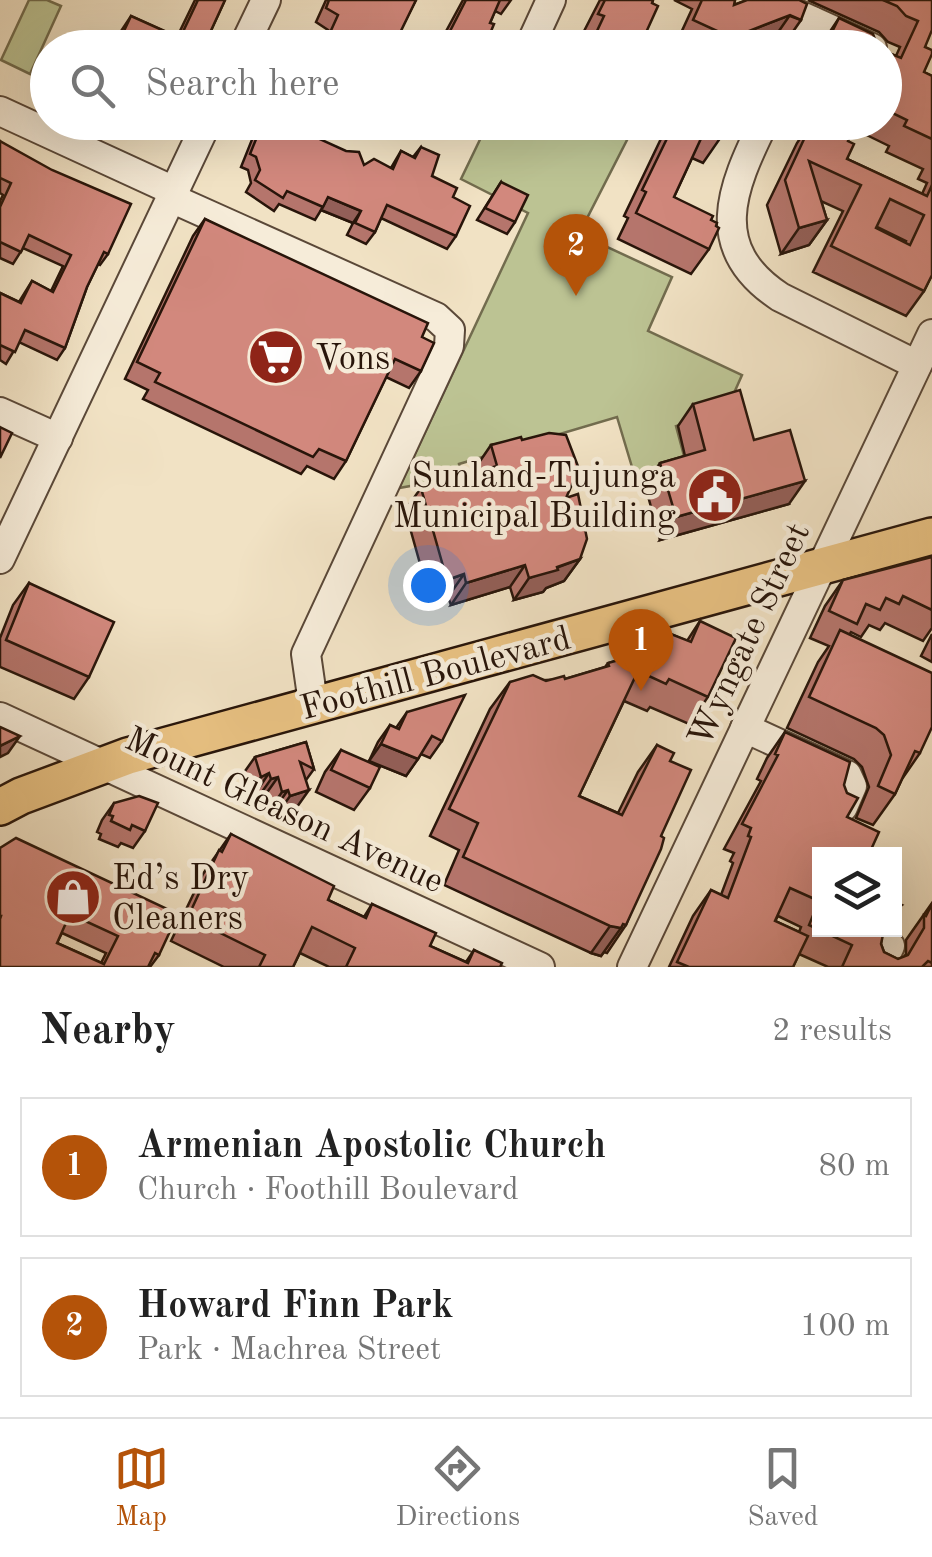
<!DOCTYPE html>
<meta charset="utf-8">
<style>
body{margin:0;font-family:"Old Standard TT",serif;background:#f2f2f2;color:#222}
.controls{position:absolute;right:30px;bottom:30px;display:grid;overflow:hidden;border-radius:0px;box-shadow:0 10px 40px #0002}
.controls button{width:90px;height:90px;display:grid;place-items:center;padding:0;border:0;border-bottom:2px solid #e0e0e0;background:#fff;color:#222;font:50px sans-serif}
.you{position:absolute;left:428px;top:585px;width:35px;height:35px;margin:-25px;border:8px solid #fff;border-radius:50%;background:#1a73e8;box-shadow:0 0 0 15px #1a73e833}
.badge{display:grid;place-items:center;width:65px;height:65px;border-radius:50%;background:#b45309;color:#fff;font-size:32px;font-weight:700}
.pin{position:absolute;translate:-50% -82px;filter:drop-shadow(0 2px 5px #0008)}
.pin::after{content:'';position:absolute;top:52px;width:35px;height:30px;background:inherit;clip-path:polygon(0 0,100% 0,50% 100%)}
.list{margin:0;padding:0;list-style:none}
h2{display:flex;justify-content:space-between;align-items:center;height:130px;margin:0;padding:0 40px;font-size:42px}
h2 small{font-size:32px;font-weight:400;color:#767676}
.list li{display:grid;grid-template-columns:65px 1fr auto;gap:30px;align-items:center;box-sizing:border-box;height:140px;margin:0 20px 20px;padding:0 20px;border:2px solid #e0e0e0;border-radius:0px}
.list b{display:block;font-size:38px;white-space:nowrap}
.list p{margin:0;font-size:32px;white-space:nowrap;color:#767676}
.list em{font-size:32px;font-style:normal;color:#767676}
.icon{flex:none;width:55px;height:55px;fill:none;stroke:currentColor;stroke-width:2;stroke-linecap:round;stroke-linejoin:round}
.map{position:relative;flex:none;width:932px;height:967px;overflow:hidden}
.search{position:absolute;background:#fff;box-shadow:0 10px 40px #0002;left:30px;right:30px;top:30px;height:110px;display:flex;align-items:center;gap:25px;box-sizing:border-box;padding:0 35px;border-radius:55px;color:#767676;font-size:38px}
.sheet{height:450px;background:#fff}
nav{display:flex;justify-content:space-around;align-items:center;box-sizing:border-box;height:140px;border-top:2px solid #e0e0e0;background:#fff;font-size:28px;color:#767676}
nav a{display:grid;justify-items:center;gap:5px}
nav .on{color:#b45309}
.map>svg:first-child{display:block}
.green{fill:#bcc393;stroke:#726c4e;stroke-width:2.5}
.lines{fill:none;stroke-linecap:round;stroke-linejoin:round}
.minor-casing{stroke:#5a4838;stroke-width:32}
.major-casing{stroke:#28150a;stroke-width:40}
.minor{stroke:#f6ecd9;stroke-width:28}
.major{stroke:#e8c182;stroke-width:35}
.wall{fill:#b5756c;stroke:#28150a;stroke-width:2.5;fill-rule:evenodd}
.shaded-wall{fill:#935f58;stroke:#28150a;stroke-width:2.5}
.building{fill:#d2887d;stroke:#28150a;stroke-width:2.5;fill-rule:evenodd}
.labels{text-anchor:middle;stroke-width:9;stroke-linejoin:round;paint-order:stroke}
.poi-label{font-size:35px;fill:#28150a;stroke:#f6ecd9;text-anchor:start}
.street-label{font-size:35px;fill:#28150a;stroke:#f6ecd9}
</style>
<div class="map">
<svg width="932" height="967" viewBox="0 0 932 967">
<rect width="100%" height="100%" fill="#f1e2c4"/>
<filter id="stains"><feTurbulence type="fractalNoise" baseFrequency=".002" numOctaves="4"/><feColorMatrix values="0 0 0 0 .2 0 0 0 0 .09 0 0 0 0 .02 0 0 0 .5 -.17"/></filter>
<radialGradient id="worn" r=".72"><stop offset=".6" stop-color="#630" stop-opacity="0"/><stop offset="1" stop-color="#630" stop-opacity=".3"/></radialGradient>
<g class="green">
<path d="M29 0H47L61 6 30 74 1 60Z"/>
<path d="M488 123H600L629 136 579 234 672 277 648 331 742 375 726 411 676 426 688 471 638 487 617 417 459 464 461 477 399 488 528 213 461 179Z"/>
</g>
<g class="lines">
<g class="minor-casing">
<g id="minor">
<path d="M766 0 872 48"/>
<path d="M243 48 266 0"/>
<path d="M529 48 551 0"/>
<path d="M800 48 812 21"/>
<path d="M0 111 174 191"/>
<path d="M764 122C731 189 706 248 780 297L917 365"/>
<path d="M171 198 436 317 450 330 449 346 306 654 313 703"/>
<path d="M0 412 58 438"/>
<path d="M0 559 207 122"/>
<path d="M0 717 540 967"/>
<path d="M745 728 847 775 852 786 843 807"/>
<path d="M632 967 932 334"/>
<path d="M880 967 890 946"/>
</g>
</g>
<g class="major-casing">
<path id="major" d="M0 807 21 796 128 756 932 536"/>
</g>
<use href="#minor" class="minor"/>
<use href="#major" class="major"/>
</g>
<g class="wall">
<path d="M195 0H225L203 48H113L121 31 131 16 177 37Z"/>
<path d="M326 0H416L391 48H320L328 30 316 22Z"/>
<path d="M463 0H511L501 14 495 11 490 23 484 48H430L440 33 444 35Z"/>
<path d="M600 0H653L639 47 583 48 585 42 580 39Z"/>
<path d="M674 0H735L734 5 747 0 801 20 783 46 772 41 756 48H679L675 46 692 9Z"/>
<path d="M808 0H932L925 47 924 72 932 76V275L924 291 906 316 813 272 843 211 821 201 827 220 809 245 781 254 767 205 797 143 811 122H828L848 141 847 159 922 194 927 183 918 179 923 169 886 152 889 146 840 122H884V51L896 56 900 47 888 42 879 32ZM877 227 906 241 905 243 876 228Z"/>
<path d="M839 18 878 48H819Z"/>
<path d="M259 122H322L315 137 364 165 391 168 401 151 413 157 421 147 432 176 453 197 456 236 447 249 381 218 375 232 366 244 347 235 353 223 321 210 315 220 279 204 274 211 246 192 251 183 248 170 241 167Z"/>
<path d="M669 122H728L721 137 703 163 692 158 674 197 711 220 709 249 691 274 618 239 628 218 624 216Z"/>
<path d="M0 141 108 254 100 265 98 264 87 287 65 348 57 360 19 342 6 364 0 360V293L19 302 32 281 51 291 63 266 23 248 13 264 0 258V201L3 195 0 193Z"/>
<path d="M501 182 515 222 507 234 477 220Z"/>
<path d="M205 219 422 337 421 371 409 388 386 377 346 461 334 479 307 466 301 474 143 399 148 390 125 379 193 236Z"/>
<path d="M693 404 754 440 789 504 660 540 645 485 660 463 685 456 678 426Z"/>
<path d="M522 440 566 498 580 559 564 581 546 588 543 592 514 600 510 587 451 605 448 597 431 603 405 510 421 488 477 472 476 467 491 445Z"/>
<path d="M932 557V628L923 641 885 623 880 630 869 625 861 637 851 632 849 635 920 753 902 779 895 794 873 825 856 818 869 787 862 767 854 759 787 728 818 662 829 646 810 638 825 606 843 580Z"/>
<path d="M29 583 89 677 74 699 0 667V638L13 605Z"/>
<path d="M700 621 708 697 689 724 650 707 647 711 624 701 579 796 618 813 638 772 657 745 670 761 661 836 626 925 607 953 604 952 601 956 591 953 444 885 459 850 430 836 490 709 510 682 565 679 605 667 608 663 653 650 666 632 687 641Z"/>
<path d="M932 634V662L921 656Z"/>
<path d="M407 712 442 741 430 758 421 754 406 776 369 761 378 742 390 725 396 728Z"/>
<path d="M785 732 820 854 882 934 881 944 884 952 898 959 904 957 906 954V940L932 903V967H828L799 954 793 967H669L693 916 711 890 721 895 733 863 730 861 734 853 724 849 761 781 757 779 767 758ZM778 916 801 927 799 932 775 921Z"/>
<path d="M306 742 314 769 306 780 297 807 278 813 276 807 270 809 266 794 259 796 257 791 249 794 243 774 255 757Z"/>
<path d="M341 750 370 788 354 810 316 792 325 772Z"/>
<path d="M114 803 145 831 133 848 121 843 118 847 99 839 101 834 97 832 102 820Z"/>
<path d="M231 834 328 900 364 917 372 904 430 946 466 962 474 950 500 967H329L300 953 293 967H224L171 941 203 874Z"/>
<path d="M0 848 159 955 150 967H0ZM62 933 106 953 101 963 57 943Z"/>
</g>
<g class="shaded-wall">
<path d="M790 15 772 41 756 48H737L749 31Z"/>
<path d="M328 197 361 211 353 223 321 210Z"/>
<path d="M827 220 809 245 781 254 799 228Z"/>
<path d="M805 481 789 504 660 540 676 517Z"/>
<path d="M580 559 564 581 546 588 543 592 514 600 529 578Z"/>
<path d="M525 565 510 587 451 605 466 583Z"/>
<path d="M464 574 448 597 431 603 447 580Z"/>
<path d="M20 736 8 753 0 757V746Z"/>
<path d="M381 744 418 759 406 776 369 761Z"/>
<path d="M269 773 257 791 249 794 261 777Z"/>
<path d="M278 777 266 794 259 796 271 779Z"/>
<path d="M288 790 276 807 270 809 282 792Z"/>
<path d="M309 790 297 807 278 813 290 796Z"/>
<path d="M610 926 621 928 601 956 591 953Z"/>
</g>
<g class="building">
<path d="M198 0H225L203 48H116L131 16 180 38Z"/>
<path d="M329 0H416L396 41 380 34 374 48H323L338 15 326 8Z"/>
<path d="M466 0H500L490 23 494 24 484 48H434L440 33 447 37Z"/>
<path d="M605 0H653L652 3 658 6 639 48H589L604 16 598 14Z"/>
<path d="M702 0H735L734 5 747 0H799L807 4 801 20 790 15 749 31 741 48H723L728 36 693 20Z"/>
<path d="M883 0H932V30L925 47 932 50V54L924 72 932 76V139L904 126 907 120 884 109V51L901 58 918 21 906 16 897 6Z"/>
<path d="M839 18 873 34 878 48H846L844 40 831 34Z"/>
<path d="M263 122H322L315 137 346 151 359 152 364 165 374 159 393 169 401 151 415 158 421 147 439 155 432 176 457 188 453 197 470 206 456 236 387 205 375 232 355 223 361 211 328 197 323 207 287 191 283 198 255 180 260 170 256 157 250 154Z"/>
<path d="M675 122H728L721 137 705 130 674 197 713 216 711 220 717 223 716 226 719 228 709 249 636 213 646 192 642 190Z"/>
<path d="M812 122H828L851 132 848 141 854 144 847 159 927 196 932 185V275L924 291 831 246 861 185 809 161 827 220 799 228 785 180ZM890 199 924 215 910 245 876 228Z"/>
<path d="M0 141 52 170 131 204 108 254 104 252 87 287 65 348 25 330 15 352 0 345V293L21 303 32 281 53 292 71 255 29 235 21 252 0 242V207L11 183 0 178Z"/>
<path d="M501 182 528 195 515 222 485 208Z"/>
<path d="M205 219 428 323 422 337 434 343 421 371 395 359 346 461 319 449 313 457 155 382 160 373 137 362Z"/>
<path d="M740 390 754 440 790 430 805 481 676 517 660 463 705 450 693 404Z"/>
<path d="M0 427 12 433 0 458Z"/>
<path d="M549 433 566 435 579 469 566 498 578 494 587 539 580 559 557 567 558 570 529 578 525 565 466 583 464 574 447 580 421 488 497 466 491 445 521 437 522 440Z"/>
<path d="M932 557V610L903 596 899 604 886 598 880 610 866 604 857 624 829 611 843 580Z"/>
<path d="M29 583 114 622 89 677 6 640Z"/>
<path d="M700 621 736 638 708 697 669 679 666 684 638 671 579 796 622 815 657 745 674 753 670 761 691 770 661 836 664 838 661 849 626 925 623 924 621 928 610 926 463 857 478 823 449 809 510 682 533 675 546 681 564 676 565 679 609 666 608 663 658 649 666 632 691 642Z"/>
<path d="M840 630 932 673V727L920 753 915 751 895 794 878 786 891 755 884 735 876 728 809 697Z"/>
<path d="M465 695 442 741 432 736 418 759 381 744 390 725 399 729 407 712Z"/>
<path d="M0 727 20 736 0 746Z"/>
<path d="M785 732 850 762 844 785 847 793 858 798 847 817 879 832 869 854H820V930H884L881 944 884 952 898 959 908 955 924 928V915L926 916 932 904V963L928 961 922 967H842L852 945 809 925 819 901 790 888 775 921 808 936 793 967H689L677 962 711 890 728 898 751 837 748 836 751 828 742 824 778 755 775 754Z"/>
<path d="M306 742 314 769 300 762 309 790 290 796 288 790 282 792 278 777 271 779 269 773 261 777 255 757Z"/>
<path d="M341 750 380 767 370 788 331 770Z"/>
<path d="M139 796 158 803 145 831 132 825 130 830 111 821 113 816 109 815 114 803Z"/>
<path d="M231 834 334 886 328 900 366 918 372 904 436 933 430 946 468 963 474 950 502 963 500 967H346L355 948 312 927 293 967H259L265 955 188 917 219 850 222 852Z"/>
<path d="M16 838 178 914 159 955 155 953 148 967H0V919L1 916H0V848ZM70 914 118 936 104 964 57 943Z"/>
<path d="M894 901 902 905 894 911Z"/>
</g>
<defs>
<g id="supermarket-disc" transform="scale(2.875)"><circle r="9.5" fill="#8f2418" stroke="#f6ecd9"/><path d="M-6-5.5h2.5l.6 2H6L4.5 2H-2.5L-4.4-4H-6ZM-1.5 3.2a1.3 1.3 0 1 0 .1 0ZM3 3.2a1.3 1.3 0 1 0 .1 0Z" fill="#fff"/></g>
<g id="civic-disc" transform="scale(2.875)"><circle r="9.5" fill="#8f2418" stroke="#f6ecd9"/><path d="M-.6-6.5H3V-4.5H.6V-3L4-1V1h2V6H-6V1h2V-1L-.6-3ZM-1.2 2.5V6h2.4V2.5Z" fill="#fff"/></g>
<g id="shop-disc" transform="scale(2.875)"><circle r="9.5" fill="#8f2418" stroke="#f6ecd9"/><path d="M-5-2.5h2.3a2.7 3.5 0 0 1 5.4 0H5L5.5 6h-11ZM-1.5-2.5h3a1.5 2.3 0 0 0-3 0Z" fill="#fff"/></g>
</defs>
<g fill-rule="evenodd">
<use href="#supermarket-disc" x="276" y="357"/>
<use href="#civic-disc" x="715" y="495"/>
<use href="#shop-disc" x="73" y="897"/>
</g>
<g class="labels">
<g class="poi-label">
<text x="315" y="369">Vons</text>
<text x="676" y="487" text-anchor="end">Sunland-Tujunga<tspan x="676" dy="40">Municipal Building</tspan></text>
<text x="112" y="889">Ed’s Dry<tspan x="112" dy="40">Cleaners</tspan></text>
</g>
<g class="street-label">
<text transform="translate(748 634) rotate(-65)" y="12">Wyngate Street</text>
<text transform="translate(435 672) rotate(-15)" y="12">Foothill Boulevard</text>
<text transform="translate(285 809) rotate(25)" y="12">Mount Gleason Avenue</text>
</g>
</g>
<rect width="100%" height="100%" filter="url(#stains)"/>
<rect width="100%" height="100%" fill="url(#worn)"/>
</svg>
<div class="controls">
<button><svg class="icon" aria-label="layers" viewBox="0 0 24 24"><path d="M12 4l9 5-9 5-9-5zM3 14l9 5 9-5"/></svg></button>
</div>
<div class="you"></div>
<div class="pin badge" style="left:641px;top:691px">1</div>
<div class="pin badge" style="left:576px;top:296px">2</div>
<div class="search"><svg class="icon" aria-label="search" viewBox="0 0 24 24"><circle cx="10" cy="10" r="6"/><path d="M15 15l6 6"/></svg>Search here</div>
</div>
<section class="sheet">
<h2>Nearby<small>2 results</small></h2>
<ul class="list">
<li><span class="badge">1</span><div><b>Armenian Apostolic Church</b><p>Church · Foothill Boulevard</p></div><em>80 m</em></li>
<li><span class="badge">2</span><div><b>Howard Finn Park</b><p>Park · Machrea Street</p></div><em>100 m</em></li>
</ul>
</section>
<nav>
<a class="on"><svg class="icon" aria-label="map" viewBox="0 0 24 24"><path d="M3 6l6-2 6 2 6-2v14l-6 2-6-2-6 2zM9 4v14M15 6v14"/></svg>Map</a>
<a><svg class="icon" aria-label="directions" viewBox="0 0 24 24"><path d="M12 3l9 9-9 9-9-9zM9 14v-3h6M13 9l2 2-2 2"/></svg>Directions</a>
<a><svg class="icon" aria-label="saved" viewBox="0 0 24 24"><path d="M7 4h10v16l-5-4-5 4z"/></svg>Saved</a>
</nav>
